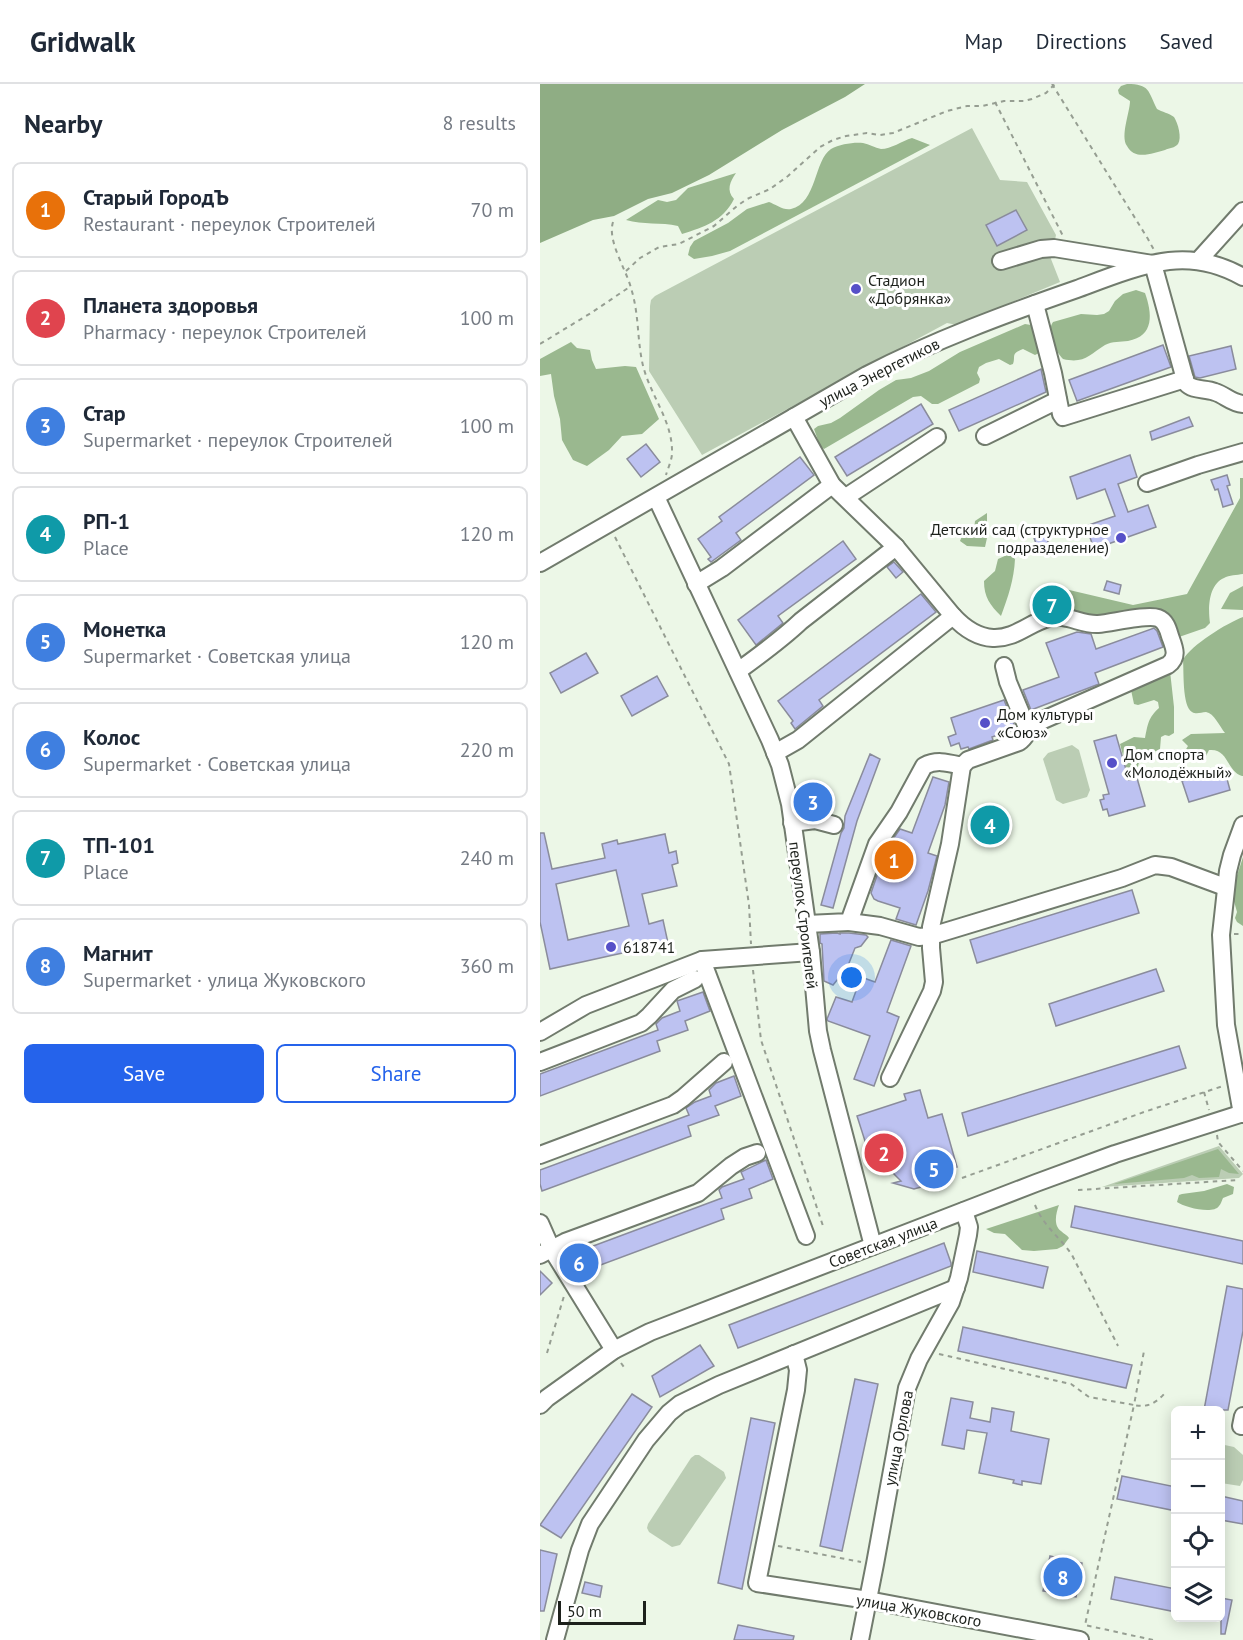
<!DOCTYPE html>
<meta charset="utf-8">
<style>
body{margin:0;font-family:"PT Sans",sans-serif;background:#f2f2f3;color:#1f2937}
.controls{position:absolute;right:18px;bottom:18px;display:grid;overflow:hidden;border-radius:9px;box-shadow:0 3px 15px #0003}
.controls button{width:54px;height:54px;display:grid;place-items:center;padding:0;border:0;border-bottom:2px solid #e0e1e3;background:#fff;color:#1f2937;font:30px sans-serif}
.scale{position:absolute;left:18px;bottom:15px;width:88px;box-sizing:border-box;padding-left:6px;border:3px solid #1d211c;border-top:0;font-size:16px;line-height:21px;white-space:nowrap;color:#1d211c;-webkit-text-stroke:4px #fff;paint-order:stroke}
.you{position:absolute;left:312px;top:894px;width:21px;height:21px;margin:-15px;border:4px solid #fff;border-radius:50%;background:#1a73e8;box-shadow:0 0 0 9px #1a73e833}
.badge{display:grid;place-items:center;width:39px;height:39px;border-radius:50%;background:#2563eb;color:#fff;font-size:20px;font-weight:700}
.pin{position:absolute;translate:-50% -50%;border:3px solid #fff;box-shadow:0 2px 6px #0006}
.list{margin:0;padding:0;list-style:none}
h2{display:flex;justify-content:space-between;align-items:center;height:78px;margin:0;padding:0 24px;font-size:26px}
h2 small{font-size:20px;font-weight:400;color:#747a83}
.list li{display:grid;grid-template-columns:39px 1fr auto;gap:18px;align-items:center;box-sizing:border-box;height:96px;margin:0 12px 12px;padding:0 12px;border:2px solid #e0e1e3;border-radius:9px}
.list b{display:block;font-size:22px;white-space:nowrap}
.list p{margin:0;font-size:20px;white-space:nowrap;color:#747a83}
.list em{font-size:20px;font-style:normal;color:#747a83}
.actions{display:flex;gap:12px;padding:18px 24px}
.actions a{flex:1;padding:14px 0;border:2px solid #2563eb;border-radius:9px;text-align:center;font-size:21px;color:#2563eb}
.actions .main{background:#2563eb;color:#fff}
.icon{flex:none;width:33px;height:33px;fill:none;stroke:currentColor;stroke-width:2;stroke-linecap:round;stroke-linejoin:round}
.map{position:relative;flex:none;width:703px;height:1556px;overflow:hidden}
header{display:flex;align-items:center;gap:36px;box-sizing:border-box;height:84px;padding:0 30px;background:#fff;border-bottom:2px solid #e0e1e3}
header strong{font-size:28px}
nav{display:flex;gap:33px;margin-inline-start:auto;font-size:21px}
main{display:flex}
aside{flex:1;background:#fff}
.map>svg:first-child{display:block}
.green{fill:#bbcdb4}
.forest{fill:#9ab88f}
.water{fill:#8fad84}
.building{fill:#bdc2f1;stroke:#8a8c9c;stroke-width:1.5;fill-rule:evenodd}
.lines{fill:none;stroke-linecap:round;stroke-linejoin:round}
.minor-casing{stroke:#717b6d;stroke-width:20}
.path{stroke:#969e92;stroke-width:2;stroke-dasharray:4.5 4.5;stroke-linecap:butt}
.minor{stroke:#fff;stroke-width:16}
.poi-dot{fill:#5650c8;stroke:#fff;stroke-width:2}
.labels{text-anchor:middle;stroke-width:6;stroke-linejoin:round;paint-order:stroke}
.poi-label{font-size:16px;fill:#1d211c;stroke:#fff;text-anchor:start}
.street-label{font-size:16px;fill:#1d211c;stroke:#fff}
</style>
<header>
<strong>Gridwalk</strong>
<nav><a>Map</a><a>Directions</a><a>Saved</a></nav>
</header>
<main>
<aside>
<h2>Nearby<small>8 results</small></h2>
<ul class="list">
<li><span class="badge" style="background:#e8710a">1</span><div><b>Старый ГородЪ</b><p>Restaurant · переулок Строителей</p></div><em>70 m</em></li>
<li><span class="badge" style="background:#e0444e">2</span><div><b>Планета здоровья</b><p>Pharmacy · переулок Строителей</p></div><em>100 m</em></li>
<li><span class="badge" style="background:#3f7fe0">3</span><div><b>Стар</b><p>Supermarket · переулок Строителей</p></div><em>100 m</em></li>
<li><span class="badge" style="background:#0f9aa8">4</span><div><b>РП-1</b><p>Place</p></div><em>120 m</em></li>
<li><span class="badge" style="background:#3f7fe0">5</span><div><b>Монетка</b><p>Supermarket · Советская улица</p></div><em>120 m</em></li>
<li><span class="badge" style="background:#3f7fe0">6</span><div><b>Колос</b><p>Supermarket · Советская улица</p></div><em>220 m</em></li>
<li><span class="badge" style="background:#0f9aa8">7</span><div><b>ТП-101</b><p>Place</p></div><em>240 m</em></li>
<li><span class="badge" style="background:#3f7fe0">8</span><div><b>Магнит</b><p>Supermarket · улица Жуковского</p></div><em>360 m</em></li>
</ul>
<div class="actions"><a class="main">Save</a><a>Share</a></div>
</aside>
<div class="map">
<svg width="703" height="1556" viewBox="0 0 703 1556">
<rect width="100%" height="100%" fill="#ecf7e7"/>
<g class="green">
<path d="M432 44 460 96 487 98 516 151 511 175 520 198 417 241 407 239 162 371 109 287 110 222 111 216 115 212Z"/>
<path d="M532 661 539 666 550 706 547 713 523 720 516 716 503 675 508 669Z"/>
<path d="M679 1062 703 1090 699 1094 562 1103Z"/>
<path d="M680 1360 694 1363 703 1371V1396L700 1402 681 1399Z"/>
<path d="M155 1371H159L184 1388 186 1394 140 1461 132 1463 109 1448 107 1444 108 1440 151 1374Z"/>
</g>
<g class="forest">
<path d="M587 0C610 0 608 7 617 25 622 28 629 29 634 33 638 39 642 54 638 60 635 64 629 64 625 66 613 69 595 77 587 62 580 52 590 28 590 17L579 10 578 6 581 2Z"/>
<path d="M372 54 390 61 190 167 172 172 154 175 148 171 150 163 154 157 188 139 207 125 229 118C235 120 244 127 251 125 277 119 274 76 291 65 300 60 314 58 323 59 329 60 335 64 341 65 351 65 362 57 372 54Z"/>
<path d="M196 89C190 98 186 106 194 115 183 137 164 143 142 150L138 142C121 138 103 141 86 136L118 116 127 118 136 116 148 104Z"/>
<path d="M596 206 605 209C612 229 615 252 588 257 580 258 573 257 565 261 549 271 544 280 523 275 515 266 505 249 513 238L541 230 557 231 564 230 569 227 575 217 583 210Z"/>
<path d="M485 240 491 241 501 268 495 271 483 265C470 270 476 272 473 280L470 281 459 275 446 279 439 283 437 289 440 295 439 299 398 320H392L381 312 373 313 284 365 280 362 274 345 278 342 291 339 300 334 339 306 356 296 371 294 389 287 420 268Z"/>
<path d="M31 258 37 264 50 266 52 276 56 285 85 282 96 283 119 335 102 350 82 352 69 366 47 382 33 376 22 356 20 335 14 312 11 290 0 292V275Z"/>
<path d="M700 394H703V490C697 491 689 491 684 494 668 501 668 525 670 539L665 544 639 553 635 551 629 532 556 534 532 528 525 505 593 521 647 510 700 414Z"/>
<path d="M447 429V454L445 463 427 462 420 457 422 452 434 446 435 437Z"/>
<path d="M467 471 471 472 475 475C474 496 468 513 461 532 450 521 444 513 444 497L455 487 458 475Z"/>
<path d="M703 502V526L681 525 690 509Z"/>
<path d="M703 533V692H702C686 687 689 664 669 666L666 672 656 673 643 670 648 662 642 656 651 650 685 649C680 643 674 629 666 628 661 628 657 631 652 628 642 622 644 587 643 576 651 561 687 539 703 533Z"/>
<path d="M630 587 634 623V649L629 652 625 651 621 653 620 665C611 670 597 673 598 685L593 690 588 691 580 660 594 653 605 654C608 640 608 634 619 624L618 618 614 616 598 621 594 620 591 606 594 603Z"/>
<path d="M703 773V842L697 838 695 834 697 828 692 810 693 804Z"/>
<path d="M678 1065 699 1090 689 1089 681 1085 679 1093 659 1094 652 1091 644 1094 574 1100Z"/>
<path d="M687 1100 694 1103 693 1110 683 1114C682 1116 681 1120 679 1122 673 1131 644 1123 637 1118L639 1111 642 1110 664 1107Z"/>
<path d="M519 1121C516 1129 513 1141 521 1147 524 1150 527 1151 529 1154L523 1162 517 1165 494 1167 482 1166 465 1150 454 1149 446 1145Z"/>
</g>
<path class="water" d="M0 0H325L305 13 242 46 169 91 132 109 108 115 74 132 53 136 0 159Z"/>
<g class="building">
<path d="M476 126 487 146 457 162 446 141Z"/>
<path d="M623 261 631 283 537 317 529 296Z"/>
<path d="M691 262 696 285 660 294 655 293 649 272Z"/>
<path d="M501 285 506 308 419 347 409 326Z"/>
<path d="M381 320 393 340 307 392 295 373Z"/>
<path d="M649 333 653 342 612 356 610 348Z"/>
<path d="M106 360 120 378 101 393 87 375Z"/>
<path d="M590 371 597 393 578 400 588 428 608 421 616 443 554 465 546 442 575 432 565 405 537 415 530 393Z"/>
<path d="M260 373 274 391 196 449 201 456 171 478 168 475 171 473 158 455 182 437 179 433Z"/>
<path d="M687 391 690 401 687 402 693 420 683 423 678 405 675 406 671 396Z"/>
<path d="M506 450 509 462 498 465 494 454Z"/>
<path d="M303 457 316 475 238 532 243 539 216 561 198 536Z"/>
<path d="M354 478 363 488 356 494 347 483Z"/>
<path d="M567 497 581 501 579 510 564 506Z"/>
<path d="M381 510 396 528 279 616 283 622 255 645 251 639 253 637 238 617Z"/>
<path d="M519 514 522 523 503 525 501 519Z"/>
<path d="M614 544 617 547 623 563 555 589 559 600 491 626 483 606 519 593 506 559 537 548 551 550 556 565Z"/>
<path d="M46 569 58 589 21 609 10 589Z"/>
<path d="M117 592 128 612 92 632 81 612Z"/>
<path d="M464 616 476 645 452 653 453 656 429 665 428 663 421 665 419 659 411 662 408 653 416 650 411 634Z"/>
<path d="M576 651 589 696 597 694 605 722 569 732 567 725 563 726 560 716 564 715 563 711 569 710 554 657Z"/>
<path d="M330 670 340 675 317 737 293 824 281 821 301 749 304 744 305 732Z"/>
<path d="M684 684 690 706 649 718 642 697Z"/>
<path d="M393 693 409 698 405 721 388 769 397 772 388 807 376 841 356 835 360 824 338 817 334 815 331 809 346 765 360 745 372 749Z"/>
<path d="M276 708 279 724 270 726 266 711Z"/>
<path d="M439 731 466 741 462 751 435 742Z"/>
<path d="M0 749H4L12 785 65 774 62 760 77 756 78 760 125 750 129 769 136 767 138 779 132 781 137 802 102 810 109 840 123 836 128 859 10 885 0 838ZM76 786 89 842 28 856 16 800Z"/>
<path d="M592 806 599 829 437 879 430 856Z"/>
<path d="M297 849 300 850V849H309L326 851 328 853 321 862 315 864 307 884 293 901 284 897 282 860 280 859V850Z"/>
<path d="M351 856 371 862 347 928 359 933 334 1002 314 995 330 952 288 937 287 935 296 913 312 918 321 893 335 898Z"/>
<path d="M616 885 624 907 516 942 509 920Z"/>
<path d="M163 908 170 927 145 937 148 946 117 957 120 967 0 1012V990L118 946 116 940 122 934 140 927 137 917Z"/>
<path d="M639 962 646 984 428 1052 422 1029Z"/>
<path d="M194 992 201 1012 175 1022 179 1031 148 1042 151 1052 2 1107 0 1100V1086L149 1031 146 1024 155 1018 171 1012 169 1006 176 999Z"/>
<path d="M380 1006 388 1034 402 1030 417 1083 404 1087 407 1096 374 1105 353 1099 361 1097 351 1087 339 1088 336 1081 333 1082 317 1032 366 1016 364 1010Z"/>
<path d="M226 1076 233 1095 209 1105 212 1114 181 1125 184 1135 39 1189 30 1175 29 1171 182 1114 179 1106 182 1103 204 1095 201 1088Z"/>
<path d="M535 1122 703 1157V1180L531 1143Z"/>
<path d="M404 1159 411 1179V1182L198 1264 189 1241Z"/>
<path d="M437 1167 508 1183 503 1204 433 1188Z"/>
<path d="M0 1187 12 1199 0 1211Z"/>
<path d="M687 1202 703 1205V1247L688 1326H664Z"/>
<path d="M423 1243 592 1281 586 1304 418 1267Z"/>
<path d="M160 1261 174 1282 120 1313 112 1292Z"/>
<path d="M315 1295 338 1300 302 1467 280 1462Z"/>
<path d="M92 1310 112 1323 21 1454 0 1441Z"/>
<path d="M411 1314 433 1318 430 1334 450 1338 452 1324 474 1328 471 1347 509 1355 501 1400 482 1397V1401L473 1399 474 1396 439 1389 447 1349 427 1346 424 1365 402 1361Z"/>
<path d="M211 1334 235 1339 202 1505 178 1499Z"/>
<path d="M582 1392 636 1403V1427L577 1415Z"/>
<path d="M681 1412 703 1417V1440L681 1436Z"/>
<path d="M0 1466 17 1470 4 1527H0Z"/>
<path d="M510 1472 542 1479 536 1513 503 1507Z"/>
<path d="M575 1493 636 1505V1528L571 1515Z"/>
<path d="M45 1498 62 1502 60 1513 42 1509Z"/>
<path d="M681 1514 692 1516 685 1550H681Z"/>
<path d="M198 1541 254 1552 253 1556H194Z"/>
</g>
<g class="lines">
<g class="minor-casing">
<g id="minor">
<path d="M461 177 501 165 514 164 613 180 646 299C653 307 665 304 675 308 685 311 691 319 703 320"/>
<path d="M658 177 703 127"/>
<path d="M495 220 513 289 521 330 523 333 645 295"/>
<path d="M254 333 292 401 356 463 413 532C424 544 436 553 453 554 475 555 489 539 508 534 526 529 541 541 558 540 572 539 607 530 618 534 626 537 628 545 630 552 634 563 639 573 628 581L494 640C487 645 487 653 479 658L428 676 422 682C409 679 397 675 384 682L359 728 337 760 309 838 267 840"/>
<path d="M445 352 518 316"/>
<path d="M607 399 658 381 703 368"/>
<path d="M116 413 230 656 240 681 250 720 271 868 278 947 282 966 333 1162"/>
<path d="M306 413 397 353"/>
<path d="M0 479 327 291C395 256 465 230 537 205 564 195 601 180 629 177 655 174 680 180 703 193"/>
<path d="M156 500 182 484 292 401"/>
<path d="M464 582 468 598 488 646"/>
<path d="M198 587C220 571 241 556 261 537L356 463"/>
<path d="M235 669 258 656 413 532"/>
<path d="M252 739 275 736 294 741"/>
<path d="M309 838 340 842 379 853 391 852 582 794 615 781 631 783 685 803"/>
<path d="M162 876 266 1152"/>
<path d="M0 948 46 921 162 876 271 868"/>
<path d="M0 978 101 939 109 932 133 906 155 895"/>
<path d="M350 994 392 907 394 898 391 864V843L410 760 422 682"/>
<path d="M702 1030 686 941 681 851 688 787 692 771 703 741"/>
<path d="M0 1071 133 1021 143 1014 184 978"/>
<path d="M0 1139 11 1164 74 1266"/>
<path d="M0 1171 25 1158 158 1109 191 1082 205 1073 217 1069"/>
<path d="M254 1270 258 1286 256 1306 217 1499 328 1516 540 1556"/>
<path d="M0 1321 7 1314 74 1266 110 1248 496 1099 575 1070 703 1029"/>
<path d="M703 1332 701 1342H703"/>
<path d="M15 1556 40 1466 50 1440 106 1356 129 1329 140 1320 179 1301 416 1204"/>
<path d="M320 1556 335 1480 367 1304 379 1275 411 1218 419 1194 428 1151 429 1143 424 1127"/>
</g>
</g>
<g class="path">
<path d="M512 0 608 155 614 166"/>
<path d="M455 18 523 152"/>
<path d="M73 138C67 157 86 185 91 204 99 230 97 252 102 277 108 309 133 336 132 369 132 376 128 384 126 391"/>
<path d="M86 187 100 174 119 163 139 160 174 142 197 122 207 115 230 105 248 92 280 63 293 56 306 52 327 49 340 51 353 49 407 27 427 22H442L464 17H484L492 15 506 9 515 0"/>
<path d="M0 260 51 229 91 202"/>
<path d="M75 453 189 680 209 821 211 860"/>
<path d="M694 850H703"/>
<path d="M213 886 221 956 284 1145"/>
<path d="M664 1008 669 1026"/>
<path d="M677 1051 678 1058 703 1087"/>
<path d="M422 1094 604 1028 683 1002"/>
<path d="M538 1106 698 1096"/>
<path d="M495 1121C504 1143 519 1152 532 1171L578 1262"/>
<path d="M7 1269 24 1212"/>
<path d="M399 1270 531 1300 549 1313 594 1321 604 1267"/>
<path d="M81 1279 86 1286"/>
<path d="M238 1462 321 1478"/>
<path d="M613 1556 545 1541 594 1321C608 1324 616 1319 626 1308"/>
</g>
<use href="#minor" class="minor"/>
</g>
<g class="poi-dot">
<circle cx="316" cy="205" r="6"/>
<circle cx="581" cy="454" r="6"/>
<circle cx="445" cy="639" r="6"/>
<circle cx="572" cy="679" r="6"/>
<circle cx="71" cy="863" r="6"/>
</g>
<g class="labels">
<g class="poi-label">
<text x="328" y="202">Стадион<tspan x="328" dy="18">«Добрянка»</tspan></text>
<text x="569" y="451" text-anchor="end">Детский сад (структурное<tspan x="569" dy="18">подразделение)</tspan></text>
<text x="457" y="636">Дом культуры<tspan x="457" dy="18">«Союз»</tspan></text>
<text x="584" y="676">Дом спорта<tspan x="584" dy="18">«Молодёжный»</tspan></text>
<text x="83" y="869">618741</text>
</g>
<g class="street-label">
<text transform="translate(339 288) rotate(-27)" y="6">улица Энергетиков</text>
<text transform="translate(264 831) rotate(83)" y="6">переулок Строителей</text>
<text transform="translate(343 1158) rotate(-21)" y="6">Советская улица</text>
<text transform="translate(358 1354) rotate(-79)" y="6">улица Орлова</text>
<text transform="translate(379 1526) rotate(10)" y="6">улица Жуковского</text>
</g>
</g>
</svg>
<div class="controls">
<button>+</button>
<button>−</button>
<button><svg class="icon" aria-label="locate" viewBox="0 0 24 24"><circle cx="12" cy="12" r="6"/><path d="M12 2v4M12 18v4M2 12h4M18 12h4"/></svg></button>
<button><svg class="icon" aria-label="layers" viewBox="0 0 24 24"><path d="M12 4l9 5-9 5-9-5zM3 14l9 5 9-5"/></svg></button>
</div>
<div class="scale">50 m</div>
<div class="you"></div>
<div class="pin badge" style="left:354px;top:776px;background:#e8710a">1</div>
<div class="pin badge" style="left:344px;top:1069px;background:#e0444e">2</div>
<div class="pin badge" style="left:273px;top:718px;background:#3f7fe0">3</div>
<div class="pin badge" style="left:450px;top:741px;background:#0f9aa8">4</div>
<div class="pin badge" style="left:394px;top:1085px;background:#3f7fe0">5</div>
<div class="pin badge" style="left:39px;top:1179px;background:#3f7fe0">6</div>
<div class="pin badge" style="left:512px;top:521px;background:#0f9aa8">7</div>
<div class="pin badge" style="left:523px;top:1493px;background:#3f7fe0">8</div>
</div>
</main>
